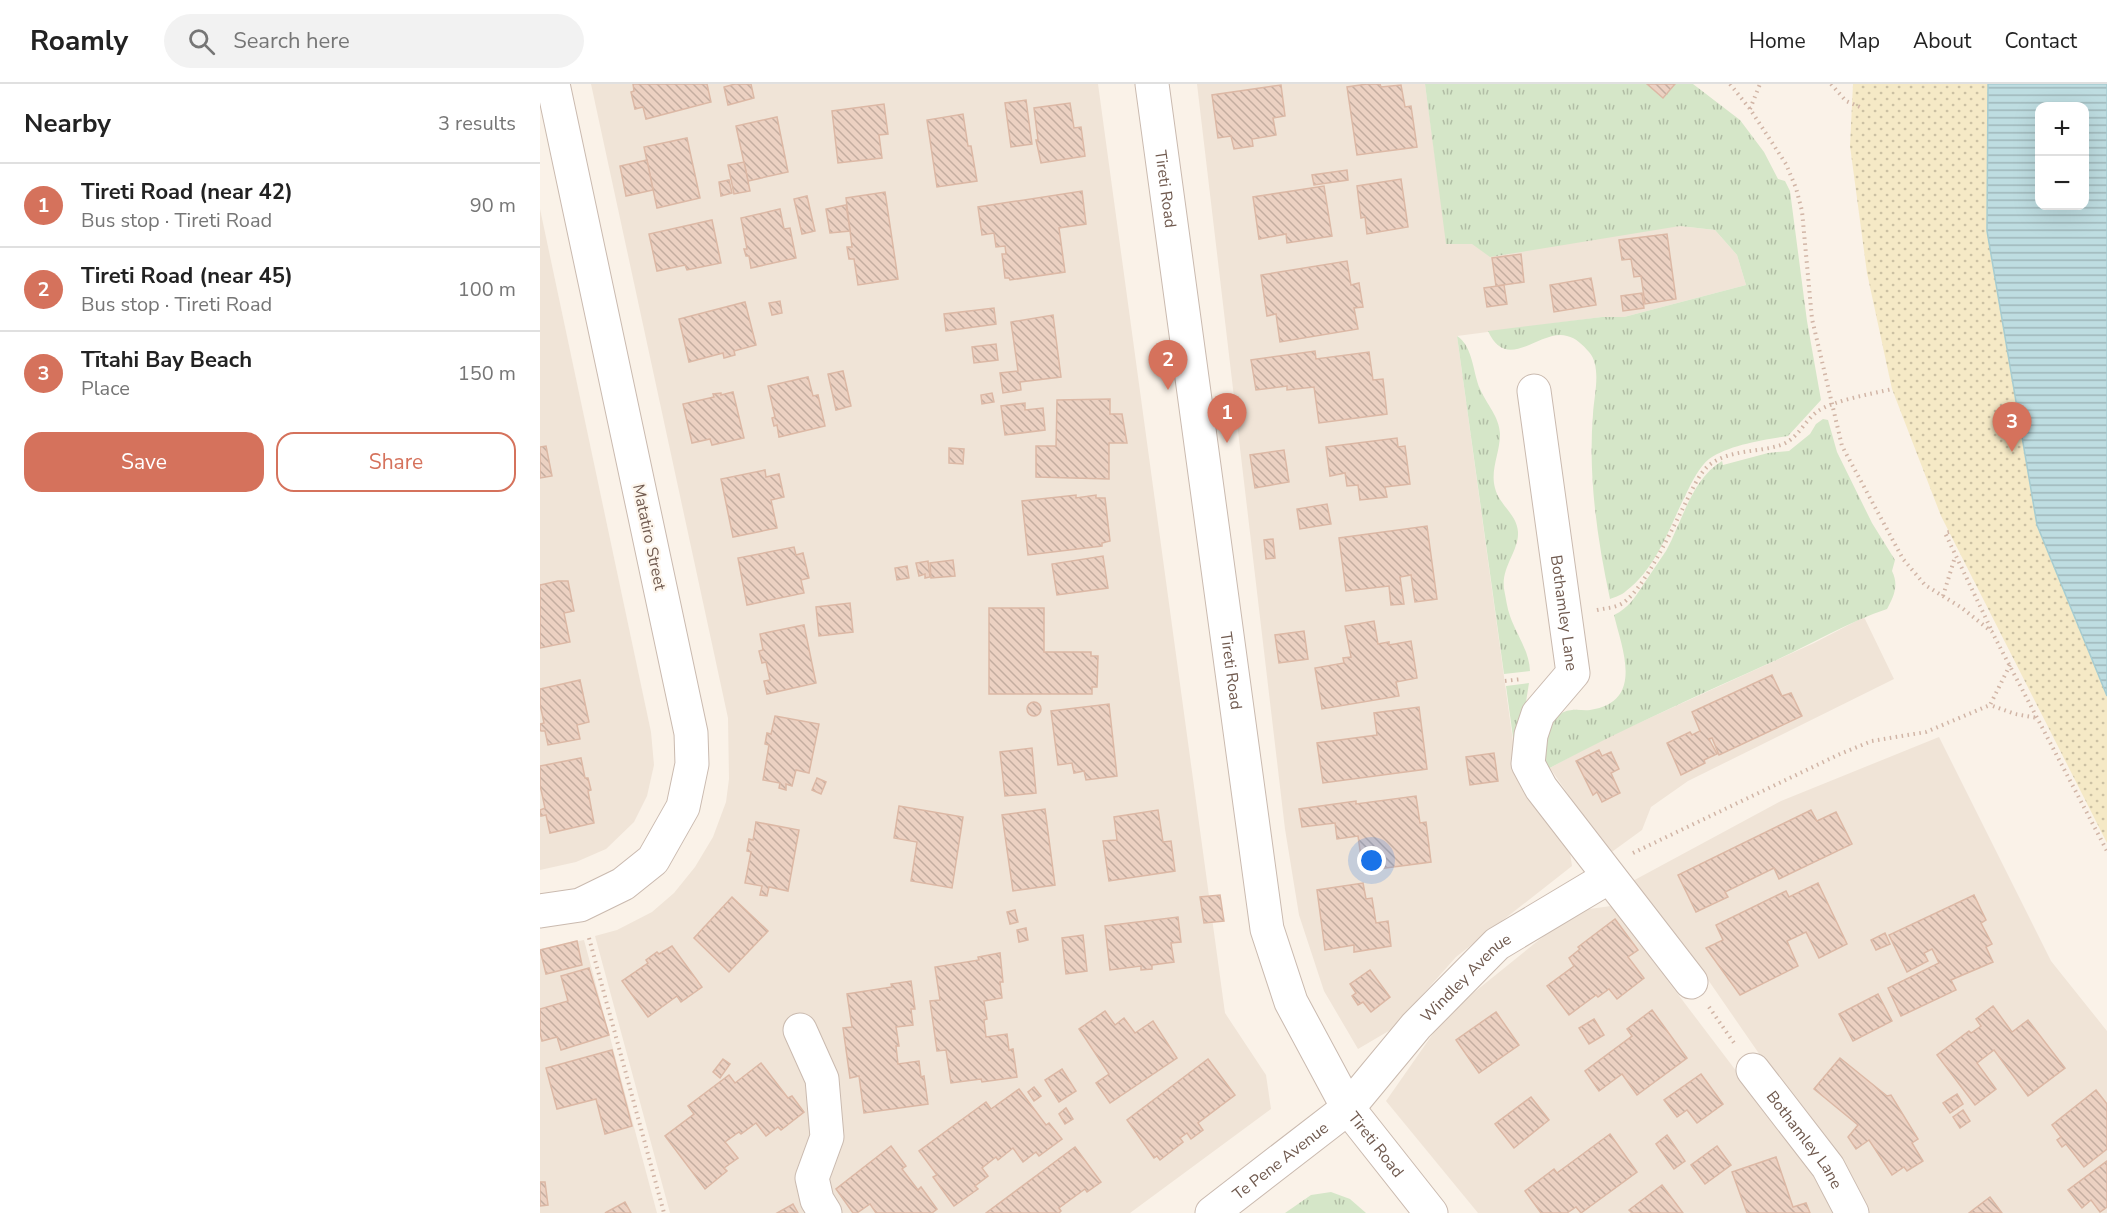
<!DOCTYPE html>
<meta charset="utf-8">
<style>
body{margin:0;font-family:"Nunito Sans",sans-serif;background:#f2f2f2;color:#222}
.controls{position:absolute;right:18px;top:18px;display:grid;overflow:hidden;border-radius:12px;box-shadow:0 6px 24px #0002}
.controls button{width:54px;height:54px;display:grid;place-items:center;padding:0;border:0;border-bottom:2px solid #e0e0e0;background:#fff;color:#222;font:30px sans-serif}
.you{position:absolute;left:832px;top:777px;width:21px;height:21px;margin:-15px;border:4px solid #fff;border-radius:50%;background:#1a73e8;box-shadow:0 0 0 9px #1a73e833}
.badge{display:grid;place-items:center;width:39px;height:39px;border-radius:50%;background:#d5725c;color:#fff;font-size:20px;font-weight:700}
.pin{position:absolute;translate:-50% -50px;filter:drop-shadow(0 2px 3px #0008)}
.pin::after{content:'';position:absolute;top:32px;width:21px;height:18px;background:inherit;clip-path:polygon(0 0,100% 0,50% 100%)}
.list{margin:0;padding:0;list-style:none}
h2{display:flex;justify-content:space-between;align-items:center;height:78px;margin:0;padding:0 24px;font-size:26px}
h2 small{font-size:20px;font-weight:400;color:#767676}
.list li{display:grid;grid-template-columns:39px 1fr auto;gap:18px;align-items:center;box-sizing:border-box;height:84px;padding:0 24px;border-top:2px solid #e0e0e0}
.list b{display:block;font-size:22px;white-space:nowrap}
.list p{margin:0;font-size:20px;white-space:nowrap;color:#767676}
.list em{font-size:20px;font-style:normal;color:#767676}
.actions{display:flex;gap:12px;padding:18px 24px}
.actions a{flex:1;padding:14px 0;border:2px solid #d5725c;border-radius:18px;text-align:center;font-size:21px;color:#d5725c}
.actions .main{background:#d5725c;color:#fff}
.icon{flex:none;width:33px;height:33px;fill:none;stroke:currentColor;stroke-width:2;stroke-linecap:round;stroke-linejoin:round}
.map{position:relative;flex:none;width:1567px;height:1129px;overflow:hidden}
header{display:flex;align-items:center;gap:36px;box-sizing:border-box;height:84px;padding:0 30px;background:#fff;border-bottom:2px solid #e0e0e0}
header strong{font-size:28px}
nav{display:flex;gap:33px;margin-inline-start:auto;font-size:21px}
.search{width:420px;height:54px;background:#f2f2f2;display:flex;align-items:center;gap:15px;box-sizing:border-box;padding:0 21px;border-radius:33px;color:#767676;font-size:22px}
main{display:flex}
aside{flex:1;background:#fff}
.map>svg:first-child{display:block}
.residential{fill:#f0e4d7}
.grass{fill:url(#grass-tufts)}
.sand{fill:url(#sand-dots)}
.water{fill:url(#water-rules);stroke:#a6ccd1;stroke-width:1.5;fill-rule:evenodd}
.building{fill:url(#building-back-hatch);stroke:#dcb8a5;stroke-width:1.5}
.lines{fill:none;stroke-linecap:round;stroke-linejoin:round}
.minor-casing{stroke:#cabaaf;stroke-width:35}
.path{stroke:#d1b5a6;stroke-width:4;stroke-dasharray:1.5 4.5;stroke-linecap:butt}
.minor{stroke:#fff;stroke-width:33}
.labels{text-anchor:middle;stroke-width:4.5;stroke-linejoin:round;paint-order:stroke}
.street-label{font-size:16px;fill:#705a4f;stroke:#fdf6ed}
</style>
<header>
<strong>Roamly</strong>
<div class="search"><svg class="icon" aria-label="search" viewBox="0 0 24 24"><circle cx="10" cy="10" r="6"/><path d="M15 15l6 6"/></svg>Search here</div>
<nav><a>Home</a><a>Map</a><a>About</a><a>Contact</a></nav>
</header>
<main>
<aside>
<h2>Nearby<small>3 results</small></h2>
<ul class="list">
<li><span class="badge">1</span><div><b>Tireti Road (near 42)</b><p>Bus stop · Tireti Road</p></div><em>90 m</em></li>
<li><span class="badge">2</span><div><b>Tireti Road (near 45)</b><p>Bus stop · Tireti Road</p></div><em>100 m</em></li>
<li><span class="badge">3</span><div><b>Tītahi Bay Beach</b><p>Place</p></div><em>150 m</em></li>
</ul>
<div class="actions"><a class="main">Save</a><a>Share</a></div>
</aside>
<div class="map">
<svg width="1567" height="1129" viewBox="0 0 1567 1129">
<defs>
<pattern id="grass-tufts" width="24" height="20" patternUnits="userSpaceOnUse" patternTransform="scale(1.5)"><rect width="24" height="20" fill="#d5e6c8"/><path d="M3 7l-1-3M5 7V3M7 7l1-3M15 17l-1-3M17 17v-4M19 17l1-3" fill="none" stroke="#b1bda5"/></pattern>
<pattern id="sand-dots" width="8" height="8" patternUnits="userSpaceOnUse" patternTransform="scale(1.5)"><rect width="8" height="8" fill="#f5e9c6"/><path d="M2 2h.1M6 6h.1" fill="none" stroke="#cbc0a3" stroke-width="1.8" stroke-linecap="round"/></pattern>
<pattern id="water-rules" width="6" height="5" patternUnits="userSpaceOnUse" patternTransform="scale(1.5)"><rect width="6" height="5" fill="#bedde1"/><path d="M0 2.5h6" fill="none" stroke="#9fb6b9"/></pattern>
<pattern id="building-back-hatch" width="6" height="6" patternUnits="userSpaceOnUse" patternTransform="scale(1.5)"><rect width="6" height="6" fill="#ecd1c2"/><path d="M-1 5l2 2M0 0l6 6M5-1l2 2" fill="none" stroke="#c4ada0"/></pattern>
</defs>
<rect width="100%" height="100%" fill="#faf2e8"/>
<g class="residential">
<path d="M51 0H558L685 929 726 991 731 1025 590 1129H130L55 852 77 846 112 828 134 809 155 783 173 753 186 718 189 695 188 634Z"/>
<path d="M657 0H885L907 160H932L1140 142 1175 146 1197 171 1206 201 1084 233H1062L917 252 978 694 1029 762 1032 782 916 873 852 945 818 965 784 907 759 831 745 745Z"/>
<path d="M0 125 111 648 114 681 107 712 94 738 66 765 36 778 0 786Z"/>
<path d="M1324 533 1354 595 1148 697 1111 723 1102 746 1069 770 1010 684 1057 658 1274 559Z"/>
<path d="M1399 653 1511 877 1567 947V1129H1329L1144 861 1120 842 1089 799 1241 717Z"/>
<path d="M1071 822 1225 1025 1300 1129H938L846 1017 906 931 1035 827Z"/>
<path d="M44 856 117 1129H0V865Z"/>
</g>
<g class="grass">
<path d="M885 0H1107L1123 14 1135 0H1153L1200 36 1224 68 1238 95 1245 97 1250 107 1267 237 1281 316 1248 352C1223 356 1189 361 1169 375 1159 383 1152 398 1146 410 1130 442 1116 485 1086 507 1082 511 1075 513 1070 515 1057 454 1048 392 1053 330 1054 311 1062 283 1049 268 1043 261 1036 254 1027 252 1001 244 967 290 948 247L1062 233H1084L1206 201 1197 171 1175 146 1140 142 950 173 932 160H906Z"/>
<path d="M917 252C933 262 933 289 940 305 947 321 959 332 960 350 960 369 950 386 955 404 959 421 977 430 978 448 979 467 961 483 964 505 966 514 967 524 970 532 977 552 989 566 990 587L964 590Z"/>
<path d="M1283 335 1288 336 1297 368 1332 439 1355 476 1352 487C1359 501 1354 512 1347 525 1308 538 1272 560 1234 577 1157 612 1080 646 1006 686L1003 647C1011 638 1018 627 1032 626 1038 625 1044 627 1050 626 1105 618 1082 565 1074 531 1089 524 1096 512 1105 498 1112 488 1119 477 1126 467 1143 436 1151 396 1182 377L1183 381 1228 369 1249 367 1270 350 1276 340Z"/>
<path d="M989 599 978 668H975L966 602Z"/>
<path d="M791 1108 810 1115 826 1129H745L771 1111Z"/>
</g>
<path class="sand" d="M1313 0H1528L1500 22V122L1567 228V759L1401 432 1352 305 1327 189 1310 62Z"/>
<path class="water" d="M1448 0H1567V612L1497 441 1447 147ZM1500 22H1544V122H1500Z"/>
<g class="building">
<path d="M93 0H167L171 18 106 35 103 23 95 25 91 8 94 7Z"/>
<path d="M195 0H211L214 14 188 21 184 3Z"/>
<path d="M827 0H840L841 3 861 1 865 23 871 22 877 63 817 71 807 3Z"/>
<path d="M1107 0H1135L1123 14Z"/>
<path d="M741 1 745 32 733 34 736 51 712 55 713 62 694 65 691 52 678 54 672 11Z"/>
<path d="M486 16 492 60 471 63 465 19Z"/>
<path d="M530 19 534 44 541 43 545 72 501 79 496 56H498L494 24Z"/>
<path d="M344 20 348 50 339 51 342 74 298 79 292 27Z"/>
<path d="M423 30 428 62H431L437 97 397 103 387 36Z"/>
<path d="M237 33 248 88 208 97 196 42Z"/>
<path d="M147 54 160 114 117 124 104 63Z"/>
<path d="M107 76 113 106 86 112 80 82Z"/>
<path d="M204 78 210 107 194 110 188 81Z"/>
<path d="M807 86 808 96 774 101 772 91Z"/>
<path d="M861 95 868 143 827 150 825 133 821 134 817 102Z"/>
<path d="M189 96 192 109 181 112 179 98Z"/>
<path d="M784 102 792 152 747 159 746 150 719 155 713 113Z"/>
<path d="M542 107 546 140 519 144 525 188 470 196 469 194H465L462 170H466L465 162 456 163 454 149 442 151 438 123Z"/>
<path d="M345 108 358 195 318 201 314 175H309L307 163H312L306 114Z"/>
<path d="M267 112 275 147 262 150 254 115Z"/>
<path d="M306 121 310 147 290 149 286 125Z"/>
<path d="M240 125 244 145 250 144 256 174 211 184 209 172H206L204 165H207L201 134Z"/>
<path d="M172 136 181 179 147 186 145 181 117 187 109 150Z"/>
<path d="M1127 150 1136 215 1105 220 1101 192 1094 193 1091 175 1082 176 1079 156Z"/>
<path d="M981 170 984 198 956 202 952 174Z"/>
<path d="M807 177 811 201 819 199 823 223 814 224 818 245 740 258 736 230 727 232 721 191Z"/>
<path d="M1051 194 1056 221 1014 228 1010 201Z"/>
<path d="M964 201 967 220 947 223 944 204Z"/>
<path d="M1102 209 1104 224 1083 227 1081 212Z"/>
<path d="M240 217 242 229 232 231 229 219Z"/>
<path d="M205 218 216 261 194 267 195 271 184 274 183 269 149 278 139 235Z"/>
<path d="M454 224 456 240 406 247 404 230Z"/>
<path d="M513 231 521 293 480 298 481 306 463 309 460 289 478 287 471 238Z"/>
<path d="M456 260 458 276 434 279 432 263Z"/>
<path d="M775 267 776 275 829 268 833 296 843 295 847 330 779 339 774 303 747 306V302L716 306 711 276Z"/>
<path d="M303 287 311 322 296 326 288 290Z"/>
<path d="M268 293 273 312 278 311 285 342 239 353 237 341 234 342 232 334 235 333 228 302Z"/>
<path d="M193 308 204 354 172 361 170 355 152 359 143 320 174 313 173 310 181 309V311Z"/>
<path d="M452 309 454 318 442 320 441 311Z"/>
<path d="M570 315V330H582L587 359H569V395L496 393V362H516L517 316Z"/>
<path d="M485 319V326L503 324 505 346 465 351 461 322Z"/>
<path d="M857 354 858 363 865 362 870 400 845 403 847 413 820 416 818 401 807 402 805 389 790 392 786 363Z"/>
<path d="M6 362 12 392 0 394V363Z"/>
<path d="M409 364 424 365 423 380 409 379Z"/>
<path d="M744 366 749 398 715 404 710 371Z"/>
<path d="M225 386 226 393 239 390 244 413 231 416 237 444 193 453 181 395Z"/>
<path d="M536 411V414L556 411V414H565L570 457 562 459V462L488 471 482 417Z"/>
<path d="M787 420 791 440 760 445 757 425Z"/>
<path d="M887 442 897 515 875 518 871 491 860 493 864 520 851 521 849 502 806 507 799 454Z"/>
<path d="M733 455 735 474 726 475 724 456Z"/>
<path d="M254 463 256 471 263 469 269 494 261 496 264 509 207 521 198 474Z"/>
<path d="M563 472 568 504 517 511 512 480Z"/>
<path d="M413 476 415 492 391 494 390 479Z"/>
<path d="M388 477 390 493 385 494V490L379 492 376 479Z"/>
<path d="M367 482 369 494 357 496 355 484Z"/>
<path d="M18 497H28L34 527 24 529 30 558 0 564V501Z"/>
<path d="M310 519 313 548 279 552 276 523Z"/>
<path d="M449 524H504V568H551V572H558L557 603H552V610H449Z"/>
<path d="M834 537 838 560 849 558V561L871 557 877 594 856 598 859 612 782 625 775 584 804 579 803 574 811 573 805 542Z"/>
<path d="M264 541 276 599 227 610 224 597 230 596 226 578 222 579 219 567 223 566 220 550Z"/>
<path d="M764 547 768 575 739 579 735 551Z"/>
<path d="M1232 591 1242 612 1251 609 1262 632 1179 671 1172 654 1169 655 1177 670 1164 676 1165 679 1141 691 1127 659 1150 648 1152 651 1160 647 1152 628Z"/>
<path d="M40 596 49 638 37 641 40 655 8 661 5 647H1L0 645V640L4 639 0 620V605Z"/>
<circle cx="494" cy="625" r="7"/>
<path d="M569 620 577 692 546 696 544 687 534 689 532 679 518 681 511 627Z"/>
<path d="M879 623 887 685 783 699 777 659 837 651 834 629Z"/>
<path d="M235 632 279 640 269 689 256 686 252 702 246 700V706L239 704 240 699 223 696 229 661 225 660 227 649 231 650Z"/>
<path d="M492 664 496 709 465 712 460 668Z"/>
<path d="M1059 666 1062 672 1071 668 1079 685 1071 689 1080 709 1062 718 1057 708 1053 711 1036 677Z"/>
<path d="M954 669 958 697 930 701 926 673Z"/>
<path d="M41 674 45 694H48L51 706 48 707 54 739 10 749 6 731 1 732 0 726 5 724 0 701V682Z"/>
<path d="M277 694 286 698 281 710 272 706Z"/>
<path d="M876 712 880 739 886 738 891 778 823 787 818 752 797 755 795 739 762 743 759 725 816 717V720Z"/>
<path d="M359 722 423 733 412 804 371 797 377 758 354 754Z"/>
<path d="M505 725 515 801 473 807 462 731Z"/>
<path d="M618 726 623 758 631 757 635 787 569 797 563 757 577 756 574 733Z"/>
<path d="M1271 726 1277 737 1296 728 1312 760 1239 795 1234 784 1185 808 1188 813 1156 828 1138 791Z"/>
<path d="M216 738 259 746 248 807 229 803 227 812 220 811 222 802 205 799 211 768 207 767 209 755 213 756Z"/>
<path d="M823 799 826 815 832 814 836 839 848 837 851 862 814 868V861L785 866 777 806Z"/>
<path d="M1278 799 1307 860 1279 874 1266 848 1247 857 1258 882 1200 911 1166 864 1183 856 1176 841 1246 807 1249 813Z"/>
<path d="M680 811 684 837 664 839 660 813Z"/>
<path d="M1434 811 1446 836 1441 839 1452 860 1446 863 1453 878 1411 896 1416 906 1361 932 1348 904 1399 879 1392 865 1384 869 1388 877 1367 888 1349 851Z"/>
<path d="M192 813 228 847 189 888 154 854Z"/>
<path d="M475 826 478 838 470 840 467 828Z"/>
<path d="M638 833 641 858 631 859 634 878 612 881V885L601 886V882L570 886 565 842Z"/>
<path d="M1075 835 1098 866 1088 873 1104 894 1077 915 1069 905 1058 913 1056 911 1029 931 1007 902 1034 882 1029 874 1040 865 1038 863Z"/>
<path d="M486 844 488 856 479 858 477 846Z"/>
<path d="M1345 849 1350 860 1336 866 1331 856Z"/>
<path d="M543 851 547 887 526 890 522 854Z"/>
<path d="M37 857 42 881 6 890 0 866Z"/>
<path d="M132 862 162 903 141 918 137 912 108 933 82 897 108 879 106 876 117 868 119 870Z"/>
<path d="M460 869 463 898H460L462 914 444 917 447 935 444 936 446 953 467 950 469 966 473 965 477 993 442 998 441 995 411 999 406 966 397 967 390 917 400 916 395 883 439 876 438 873Z"/>
<path d="M49 884 69 951 21 966 17 953 2 957 0 949V925L28 917 21 892Z"/>
<path d="M830 886 850 913 831 928 823 918 818 921 812 912 816 909 810 900Z"/>
<path d="M371 897 375 925H371L373 941 356 943 359 962H356L358 980 379 977 381 993 384 992 388 1020 324 1029 319 992 310 994 303 944 312 943 307 910 352 903 351 900Z"/>
<path d="M1338 910 1352 937 1313 957 1299 930Z"/>
<path d="M1453 922 1472 948 1488 936 1525 984 1488 1012 1454 966 1437 979 1456 1005 1435 1021 1397 971 1429 947 1431 949 1441 942 1436 935Z"/>
<path d="M1112 926 1147 974 1097 1011 1082 990 1059 1007 1045 987 1092 952 1087 945Z"/>
<path d="M565 927 575 941 584 934 595 949 613 937 637 974 570 1019 556 999 569 990 539 945Z"/>
<path d="M956 928 979 961 939 989 916 956Z"/>
<path d="M1054 935 1064 951 1049 960 1039 944Z"/>
<path d="M72 966 92 1042 65 1050 56 1015 17 1025 6 984Z"/>
<path d="M1300 974 1347 1012 1351 1011 1378 1055 1372 1059 1383 1077 1367 1087 1364 1083 1352 1091 1329 1056 1316 1065 1308 1053 1318 1041 1274 1005Z"/>
<path d="M183 975 190 980 180 994 173 988Z"/>
<path d="M668 975 695 1011 658 1039 663 1046 651 1055 647 1049 640 1054 643 1058 620 1076 617 1072 614 1074 587 1036Z"/>
<path d="M221 979 248 1014 252 1012 264 1028 241 1046 238 1043 226 1052 216 1039 201 1050 199 1048 185 1058 198 1074 184 1084 187 1087 165 1105 125 1052 154 1030 148 1022 189 991 195 999Z"/>
<path d="M522 985 536 1007 519 1018 505 996Z"/>
<path d="M1161 990 1183 1020 1157 1039 1147 1026 1137 1033 1124 1016Z"/>
<path d="M494 1003 501 1012 494 1017 488 1008Z"/>
<path d="M479 1005 506 1041 509 1039 522 1055 499 1072 496 1068 483 1078 473 1064 458 1076 456 1073 442 1084 448 1092 435 1102 438 1105 414 1122 393 1093 397 1091 379 1067 446 1018 451 1025Z"/>
<path d="M1556 1006 1567 1020V1065L1544 1083 1526 1060 1522 1063 1517 1056 1521 1053 1512 1041Z"/>
<path d="M1417 1010 1423 1020 1410 1029 1403 1019Z"/>
<path d="M991 1013 1009 1036 974 1064 955 1040Z"/>
<path d="M526 1024 533 1035 525 1040 519 1030Z"/>
<path d="M1423 1026 1430 1037 1420 1044 1413 1033Z"/>
<path d="M1070 1050 1097 1088 1041 1129 1036 1123 1027 1129H1001L985 1107 1014 1085 1017 1089Z"/>
<path d="M1127 1051 1145 1077 1134 1085 1116 1060Z"/>
<path d="M351 1062 366 1082 362 1085 378 1106 381 1103 397 1125 392 1129H336L330 1120 317 1129H313L296 1105Z"/>
<path d="M1177 1062 1191 1081 1165 1100 1151 1081Z"/>
<path d="M535 1063 561 1098 547 1108 545 1105 519 1124 521 1127 519 1129H446Z"/>
<path d="M1236 1073 1253 1123 1266 1119 1270 1129H1207L1192 1088Z"/>
<path d="M1567 1077V1123L1560 1128 1551 1116 1542 1124 1528 1106Z"/>
<path d="M0 1098H5L8 1121 0 1122Z"/>
<path d="M1122 1101 1143 1129H1092L1089 1126Z"/>
<path d="M1450 1113 1462 1129H1429Z"/>
<path d="M85 1118 91 1129H65Z"/>
<path d="M253 1120 258 1129H237Z"/>
</g>
<g class="lines">
<g class="minor-casing">
<g id="minor">
<path id="s1" d="M612 0 727 845 751 918 808 1024 891 1129"/>
<path id="s2" d="M994 307 1033 589 998 630 991 651 988 680 1001 704 1151 898"/>
<path d="M0 827 40 821 83 800 113 776 143 723 152 680 151 649 13 0"/>
<path d="M260 946 282 995 287 1053 272 1094 277 1116 285 1129"/>
<path id="s3" d="M1213 986 1288 1083 1312 1129"/>
<path id="s4" d="M672 1129 808 1024 876 942 957 860 1069 793"/>
</g>
</g>
<g class="path">
<path d="M1190 0 1210 25 1246 80 1256 104 1262 127 1272 235 1302 362 1363 475 1385 501 1422 524 1452 548 1567 767"/>
<path d="M1291 0 1306 17 1320 23"/>
<path d="M1210 25 1220 0"/>
<path d="M1409 448 1405 449 1451 545"/>
<path d="M1403 512 1415 473"/>
<path d="M1057 526C1066 524 1075 524 1083 519 1105 504 1133 443 1146 418 1152 406 1158 392 1167 383 1187 365 1217 369 1241 361 1258 355 1264 337 1278 327 1295 316 1331 310 1352 305"/>
<path d="M1470 581 1450 621 1475 630 1498 634"/>
<path d="M965 597 982 595"/>
<path d="M1093 769 1300 670 1332 657 1386 648 1450 621"/>
<path d="M49 854 124 1129"/>
<path d="M1169 923 1194 959"/>
</g>
<use href="#minor" class="minor"/>
</g>
<g class="labels">
<g class="street-label">
<text dy="6" stroke="none"><textPath href="#s1" startOffset="106">Tireti Road</textPath></text>
<text transform="translate(110 453) rotate(78)" y="6">Matatiro Street</text>
<text dy="6" stroke="none"><textPath href="#s2" startOffset="224">Bothamley Lane</textPath></text>
<text dy="6" stroke="none"><textPath href="#s1" startOffset="592">Tireti Road</textPath></text>
<text dy="6" stroke="none"><textPath href="#s4" startOffset="348">Windley Avenue</textPath></text>
<text dy="6" stroke="none"><textPath href="#s3" startOffset="87">Bothamley Lane</textPath></text>
<text dy="6" stroke="none"><textPath href="#s1" startOffset="1096">Tireti Road</textPath></text>
<text dy="6" stroke="none"><textPath href="#s4" startOffset="86">Te Pene Avenue</textPath></text>
</g>
</g>
</svg>
<div class="controls">
<button>+</button>
<button>−</button>
</div>
<div class="you"></div>
<div class="pin badge" style="left:687px;top:359px">1</div>
<div class="pin badge" style="left:628px;top:306px">2</div>
<div class="pin badge" style="left:1472px;top:368px">3</div>
</div>
</main>
